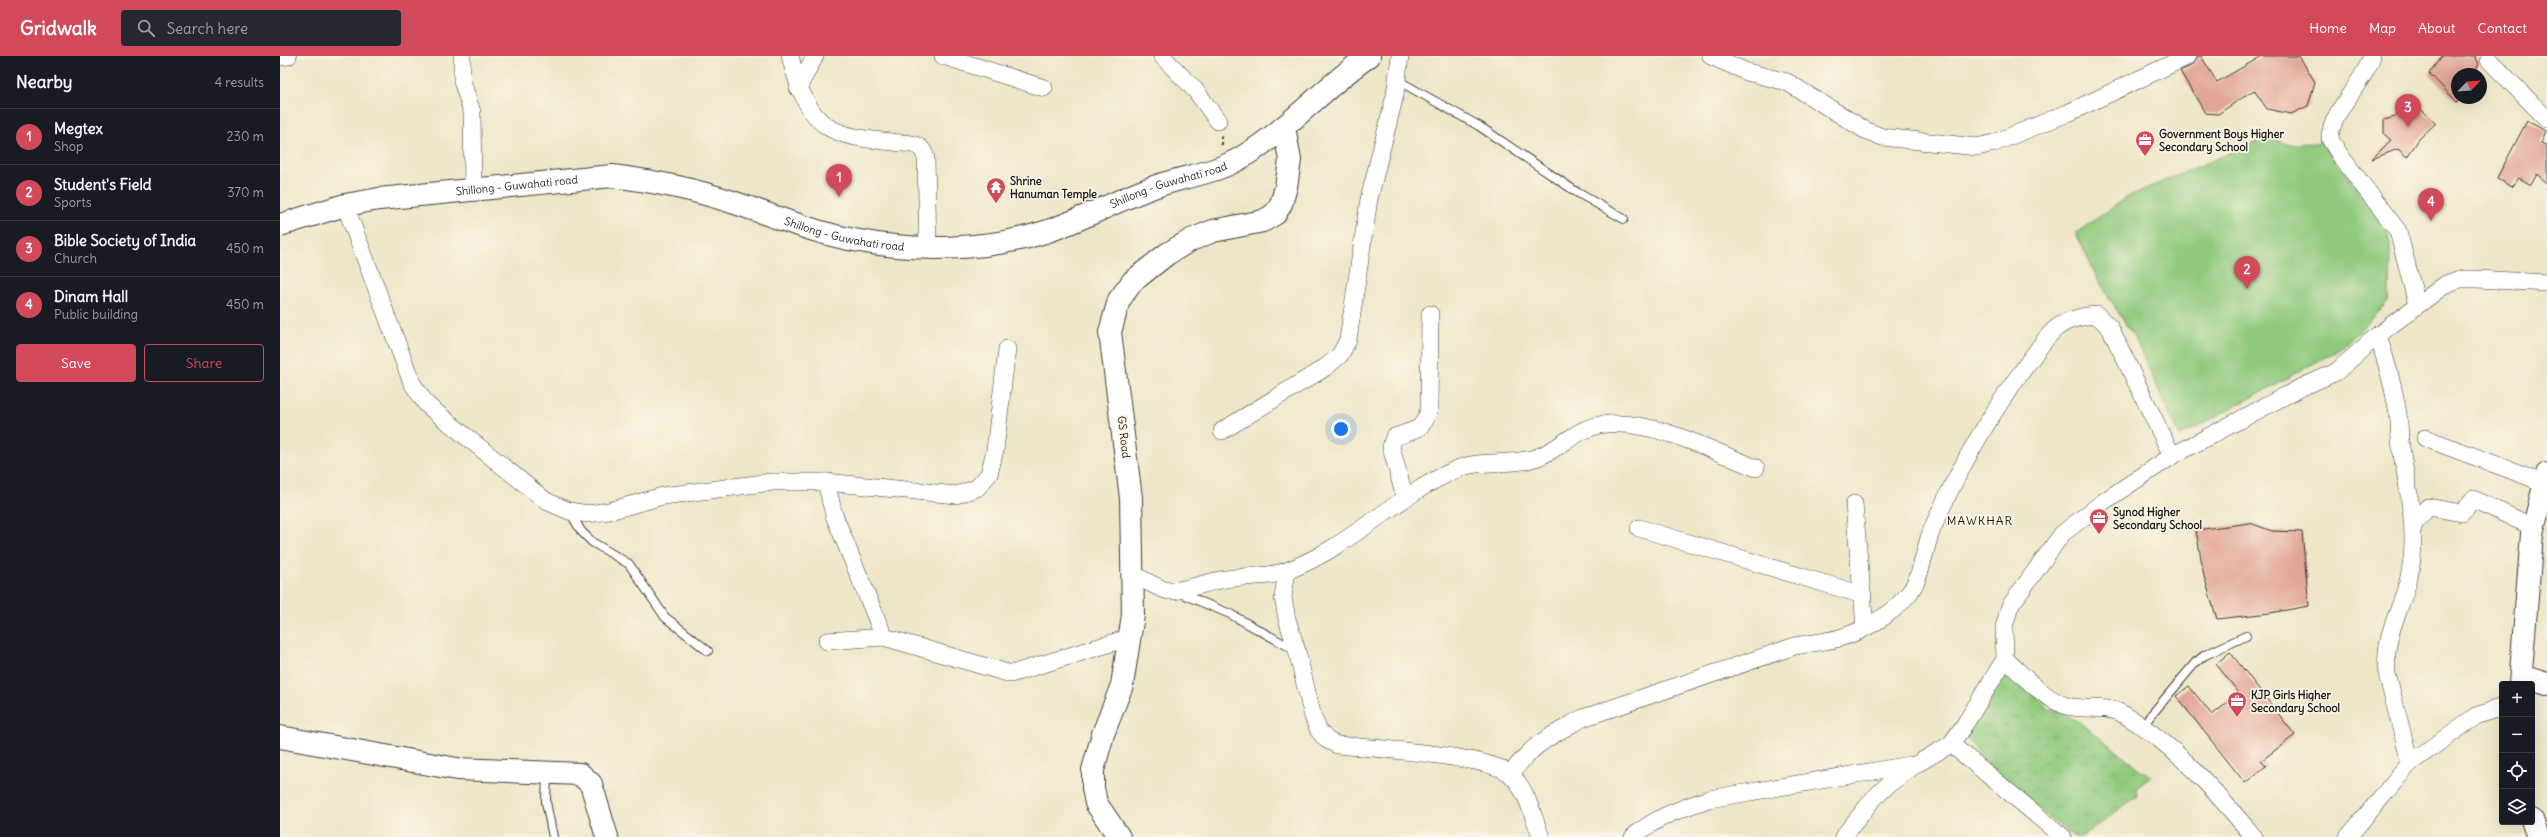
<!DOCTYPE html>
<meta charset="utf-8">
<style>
body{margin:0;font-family:Delius,sans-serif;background:#242831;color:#f1f3f6}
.controls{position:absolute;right:12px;bottom:12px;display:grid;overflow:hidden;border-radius:4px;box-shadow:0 4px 16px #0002}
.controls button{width:36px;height:36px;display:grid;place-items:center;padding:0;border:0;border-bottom:1px solid #363941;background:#171b24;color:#f1f3f6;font:20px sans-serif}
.compass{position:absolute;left:2171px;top:12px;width:36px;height:36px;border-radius:50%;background:#171b24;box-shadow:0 4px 16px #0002;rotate:65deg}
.you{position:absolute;left:1061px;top:373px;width:14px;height:14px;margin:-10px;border:3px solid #fff;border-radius:50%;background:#1a73e8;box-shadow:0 0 0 6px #1a73e833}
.badge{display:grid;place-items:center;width:26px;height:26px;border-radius:50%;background:#d1495b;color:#fff;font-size:13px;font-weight:700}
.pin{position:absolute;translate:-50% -33px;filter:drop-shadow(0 1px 2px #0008)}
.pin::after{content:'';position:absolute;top:21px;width:14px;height:12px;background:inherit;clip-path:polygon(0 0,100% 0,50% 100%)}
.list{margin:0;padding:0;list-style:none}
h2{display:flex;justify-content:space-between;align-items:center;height:52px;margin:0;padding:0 16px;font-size:17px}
h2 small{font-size:13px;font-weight:400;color:#9ea1a6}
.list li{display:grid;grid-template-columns:26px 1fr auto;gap:12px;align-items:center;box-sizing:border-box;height:56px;padding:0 16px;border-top:1px solid #363941}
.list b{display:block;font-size:15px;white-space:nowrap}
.list p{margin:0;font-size:13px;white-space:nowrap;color:#9ea1a6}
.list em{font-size:13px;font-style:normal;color:#9ea1a6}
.actions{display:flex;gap:8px;padding:12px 16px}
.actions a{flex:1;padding:9px 0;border:1px solid #d1495b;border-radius:4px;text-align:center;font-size:14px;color:#d1495b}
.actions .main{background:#d1495b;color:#fff}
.icon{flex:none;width:22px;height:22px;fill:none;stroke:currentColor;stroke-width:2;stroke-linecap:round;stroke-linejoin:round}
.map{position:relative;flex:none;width:2267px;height:781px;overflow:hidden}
header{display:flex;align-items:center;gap:24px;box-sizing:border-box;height:56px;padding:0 20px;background:#d1495b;color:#fff}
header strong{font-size:19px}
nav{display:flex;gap:22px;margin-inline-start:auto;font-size:14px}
.search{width:280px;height:36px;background:#242831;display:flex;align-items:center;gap:10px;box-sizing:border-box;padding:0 14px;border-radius:4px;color:#9ea1a6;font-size:15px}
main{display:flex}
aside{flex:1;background:#171b24}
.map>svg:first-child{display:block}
.park{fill:url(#park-crowns);stroke:#56734d}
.garden{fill:#90ca7e;stroke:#56734d}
.building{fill:#e2a696}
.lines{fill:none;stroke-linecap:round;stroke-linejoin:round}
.lane-casing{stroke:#3c3a36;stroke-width:10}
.street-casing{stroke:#3c3a36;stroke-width:18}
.secondary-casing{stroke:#3c3a36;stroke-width:24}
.primary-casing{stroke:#3c3a36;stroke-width:24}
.highway-casing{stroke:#3c3a36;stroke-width:24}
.path{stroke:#3c3a36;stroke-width:2.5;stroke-dasharray:3 3;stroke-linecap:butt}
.lane{stroke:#fff;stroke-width:8}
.street{stroke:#fff;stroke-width:17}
.secondary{stroke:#fff;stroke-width:22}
.primary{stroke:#fff;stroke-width:22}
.highway{stroke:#fff;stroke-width:22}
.labels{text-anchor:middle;stroke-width:3.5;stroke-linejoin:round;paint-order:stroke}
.poi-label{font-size:11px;font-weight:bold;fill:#1c1c1c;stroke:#fcf5e5;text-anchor:start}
.street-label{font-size:11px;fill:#1c1c1c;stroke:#fcf5e5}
.neighbourhood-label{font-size:12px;letter-spacing:1px;fill:#1c1c1c;stroke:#fcf5e5}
</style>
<header>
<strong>Gridwalk</strong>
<div class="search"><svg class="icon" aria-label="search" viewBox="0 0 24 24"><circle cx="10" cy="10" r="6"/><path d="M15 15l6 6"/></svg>Search here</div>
<nav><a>Home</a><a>Map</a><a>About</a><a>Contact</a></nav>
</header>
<main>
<aside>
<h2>Nearby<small>4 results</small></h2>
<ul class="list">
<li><span class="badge">1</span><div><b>Megtex</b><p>Shop</p></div><em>230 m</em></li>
<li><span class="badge">2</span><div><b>Student's Field</b><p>Sports</p></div><em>370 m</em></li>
<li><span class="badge">3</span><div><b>Bible Society of India</b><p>Church</p></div><em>450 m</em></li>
<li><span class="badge">4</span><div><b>Dinam Hall</b><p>Public building</p></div><em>450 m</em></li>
</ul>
<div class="actions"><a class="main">Save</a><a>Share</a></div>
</aside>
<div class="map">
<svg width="2267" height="781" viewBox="0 0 2267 781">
<defs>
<pattern id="park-crowns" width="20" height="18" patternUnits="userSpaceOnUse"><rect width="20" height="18" fill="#90ca7e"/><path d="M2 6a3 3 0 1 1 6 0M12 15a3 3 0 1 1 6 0" fill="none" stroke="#7cad6c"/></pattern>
</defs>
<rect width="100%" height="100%" fill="#fcf5e5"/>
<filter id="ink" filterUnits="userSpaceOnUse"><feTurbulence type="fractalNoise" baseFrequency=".025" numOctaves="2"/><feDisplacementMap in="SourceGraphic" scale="8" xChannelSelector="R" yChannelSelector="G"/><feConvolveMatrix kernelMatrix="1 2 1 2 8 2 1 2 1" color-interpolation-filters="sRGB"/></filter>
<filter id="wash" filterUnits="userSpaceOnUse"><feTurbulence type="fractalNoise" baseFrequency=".012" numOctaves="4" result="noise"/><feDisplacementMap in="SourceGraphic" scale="16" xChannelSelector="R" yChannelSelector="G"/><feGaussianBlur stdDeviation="0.9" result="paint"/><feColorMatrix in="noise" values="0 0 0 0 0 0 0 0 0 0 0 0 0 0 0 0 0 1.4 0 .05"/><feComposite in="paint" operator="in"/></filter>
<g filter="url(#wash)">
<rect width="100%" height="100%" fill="#eee6c7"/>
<path class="park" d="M1727 610 1767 651 1798 665 1871 721 1856 732 1857 740 1802 781H1794C1754 750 1713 719 1683 677Z"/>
<path class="garden" d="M1987 81 2006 88 2041 87 2105 166 2110 189 2109 245 2062 292 1900 380 1855 283 1817 222 1796 177 1849 140Z"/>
<g id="blocks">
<g class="building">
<path d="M1918 0H1921L1937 26 1982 0H2019L2035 26 2028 50 2011 58 1987 53 1974 34 1938 58 1925 57 1900 15 1913 9Z"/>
<path d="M2162 0H2195L2199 8 2193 18H2177V42H2179L2177 46 2149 17Z"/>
<path d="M2132 45 2156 67 2139 83 2127 101 2118 93 2092 103 2111 84 2104 78V64L2115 61Z"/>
<path d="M2247 65 2266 75 2261 87 2267 89V128L2257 118 2251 129 2239 122 2231 131 2217 122Z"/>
<path d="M1970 467 1992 475 2022 476 2029 550 1990 557 1937 563 1924 520 1916 474Z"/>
<path d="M1950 596 2015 679 1981 705 1986 710 1965 727 1896 640 1909 630 1932 659 1959 637 1936 608Z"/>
</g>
</g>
</g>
<g filter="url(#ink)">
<use href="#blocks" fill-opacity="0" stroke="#3c3a36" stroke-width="1"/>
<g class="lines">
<g class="lane-casing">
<g id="lane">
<path d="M1117 24 1199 70 1298 137 1344 163"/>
<path d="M290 456 301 475 312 486 349 508 385 561 428 595"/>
<path d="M900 537 950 558 1015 594"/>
<path d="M1862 670 1915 607 1925 599 1966 580"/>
<path d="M267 717 266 746 273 781"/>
</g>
</g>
<g class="street-casing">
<g id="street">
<path d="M182 0V25L192 56 193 134"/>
<path d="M510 0C531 83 555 80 632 88 641 90 643 94 646 102L648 191"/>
<path d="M663 0 764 32"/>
<path d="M882 0 916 35 938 65"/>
<path d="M1431 0 1467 16 1507 26 1585 74 1602 81 1697 91 1714 87 1788 57 1908 0"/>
<path d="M2092 0C2084 27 2050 56 2050 83L2062 102 2118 175 2137 248"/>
<path d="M0 1 8 0"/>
<path d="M2209 4 2267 63"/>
<path d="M518 32 535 0"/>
<path d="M65 149 132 327 147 349 266 445 289 455 308 458 329 455 383 440 492 426H546L676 439 697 432 709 418 715 394 727 293"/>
<path d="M2098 279C2106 305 2114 331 2118 358 2120 369 2119 381 2121 392 2128 437 2139 474 2129 521 2121 558 2103 576 2107 618L2130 707"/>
<path d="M942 375 1046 311 1060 299 1068 284 1089 143 1115 39 1120 0"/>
<path d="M2145 382 2265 427"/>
<path d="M546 426 554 459 604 581"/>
<path d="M1125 442 1111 391 1114 381C1134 374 1144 375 1149 353L1150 258"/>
<path d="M1574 448 1585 571"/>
<path d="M2134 468 2148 451 2182 457 2193 443 2253 471"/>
<path d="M1359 472 1583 539"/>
<path d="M1007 515 1003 541 1007 563 1017 595 1033 661 1039 675 1047 684 1057 689C1089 692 1209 699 1230 718 1247 733 1253 761 1261 781"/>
<path d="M852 518C861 522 881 534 889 535 905 535 929 525 946 523 966 519 990 522 1009 514 1069 491 1115 441 1175 414 1201 402 1231 411 1258 401 1282 392 1298 370 1327 368 1377 365 1430 394 1476 412"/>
<path d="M547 585 604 581 731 618 848 582"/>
<path d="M1725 603C1743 619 1762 641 1784 649 1803 656 1824 648 1841 657 1893 686 1936 736 1974 781"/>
<path d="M1671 688 1783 781"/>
<path d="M1231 718C1253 687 1271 680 1303 662L1515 590C1525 588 1535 587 1545 585 1575 581 1611 561 1630 536 1643 518 1644 491 1653 471 1678 414 1708 361 1745 311 1754 299 1762 286 1773 275 1784 264 1802 260 1817 259L1830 272 1892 400"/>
<path d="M1353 781C1374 762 1402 752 1429 743L1630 709"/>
<path d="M1563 781 1593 743 1610 727 1635 709 1671 688 1685 668 1725 603 1724 571 1730 550 1782 478 1823 446 1892 400 2018 333 2056 316 2098 279 2166 228 2180 223H2197L2267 227"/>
<path d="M2068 781 2130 707 2196 660 2222 651"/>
</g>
</g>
<g class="secondary-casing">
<g id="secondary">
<path d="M2241 620 2267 628"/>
<path d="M2240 628 2252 478 2267 418"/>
<path d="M0 681 177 713 300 718 311 728 327 781"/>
<path d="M2252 764 2258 781"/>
</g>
</g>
<g class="primary-casing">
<path id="primary" d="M839 781 816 747 813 732V714L823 678 842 629 853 559 851 442 830 276 839 244 853 225 887 198 911 184 933 175 983 165 995 158 1001 148 1006 131 1010 104 1004 71"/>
</g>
<g class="highway-casing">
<g id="highway">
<path id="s1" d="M0 169 65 149 99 143 332 120C373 125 413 133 452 146 492 159 532 176 574 184 635 196 706 195 765 176 802 164 835 145 871 132 903 120 936 118 964 100 1010 72 1045 30 1089 0"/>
</g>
</g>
<path class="path" d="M941 80 942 91"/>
<use href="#lane" class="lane"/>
<use href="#street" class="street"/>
<use href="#secondary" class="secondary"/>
<use href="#primary" class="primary"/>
<use href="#highway" class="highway"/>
</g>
</g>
<defs>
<g id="office-pin" transform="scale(1)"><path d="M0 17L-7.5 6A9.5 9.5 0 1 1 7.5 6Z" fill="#d1495b" stroke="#fcf5e5"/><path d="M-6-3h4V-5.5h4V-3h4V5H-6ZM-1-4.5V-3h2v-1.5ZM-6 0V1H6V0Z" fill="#fff"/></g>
<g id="temple-pin" transform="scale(1)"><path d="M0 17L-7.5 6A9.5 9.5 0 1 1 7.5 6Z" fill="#d1495b" stroke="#fcf5e5"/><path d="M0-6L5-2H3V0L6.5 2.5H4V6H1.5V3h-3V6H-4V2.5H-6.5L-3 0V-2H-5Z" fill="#fff"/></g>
</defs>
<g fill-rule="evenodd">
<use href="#office-pin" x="1865" y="84"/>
<use href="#temple-pin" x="716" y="131"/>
<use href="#office-pin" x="1819" y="462"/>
<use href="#office-pin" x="1957" y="645"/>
</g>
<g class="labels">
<g class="poi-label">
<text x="1879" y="82">Government Boys Higher<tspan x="1879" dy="13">Secondary School</tspan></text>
<text x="730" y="129">Shrine<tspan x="730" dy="13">Hanuman Temple</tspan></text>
<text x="1833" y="460">Synod Higher<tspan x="1833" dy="13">Secondary School</tspan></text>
<text x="1971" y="643">KJP Girls Higher<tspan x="1971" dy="13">Secondary School</tspan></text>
</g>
<g class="street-label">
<text dy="4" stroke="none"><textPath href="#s1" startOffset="241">Shillong - Guwahati road</textPath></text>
<text dy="4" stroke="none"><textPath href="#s1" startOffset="913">Shillong - Guwahati road</textPath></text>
<text dy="4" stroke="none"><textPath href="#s1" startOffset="577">Shillong - Guwahati road</textPath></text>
<text transform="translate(844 381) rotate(83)" y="4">GS Road</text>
</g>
<g class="neighbourhood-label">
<text x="1700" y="469">MAWKHAR</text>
</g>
</g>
</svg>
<div class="controls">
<button>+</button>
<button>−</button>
<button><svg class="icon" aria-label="locate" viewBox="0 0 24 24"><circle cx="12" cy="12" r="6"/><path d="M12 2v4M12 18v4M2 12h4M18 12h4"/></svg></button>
<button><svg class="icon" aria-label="layers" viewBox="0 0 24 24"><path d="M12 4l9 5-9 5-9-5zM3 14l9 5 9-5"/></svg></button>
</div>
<svg class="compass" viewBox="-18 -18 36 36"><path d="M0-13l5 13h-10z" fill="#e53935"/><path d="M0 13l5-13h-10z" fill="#9ea1a6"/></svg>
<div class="you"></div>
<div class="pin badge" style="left:559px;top:141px">1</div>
<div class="pin badge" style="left:1967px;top:233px">2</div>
<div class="pin badge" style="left:2128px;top:71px">3</div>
<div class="pin badge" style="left:2151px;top:165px">4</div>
</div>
</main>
